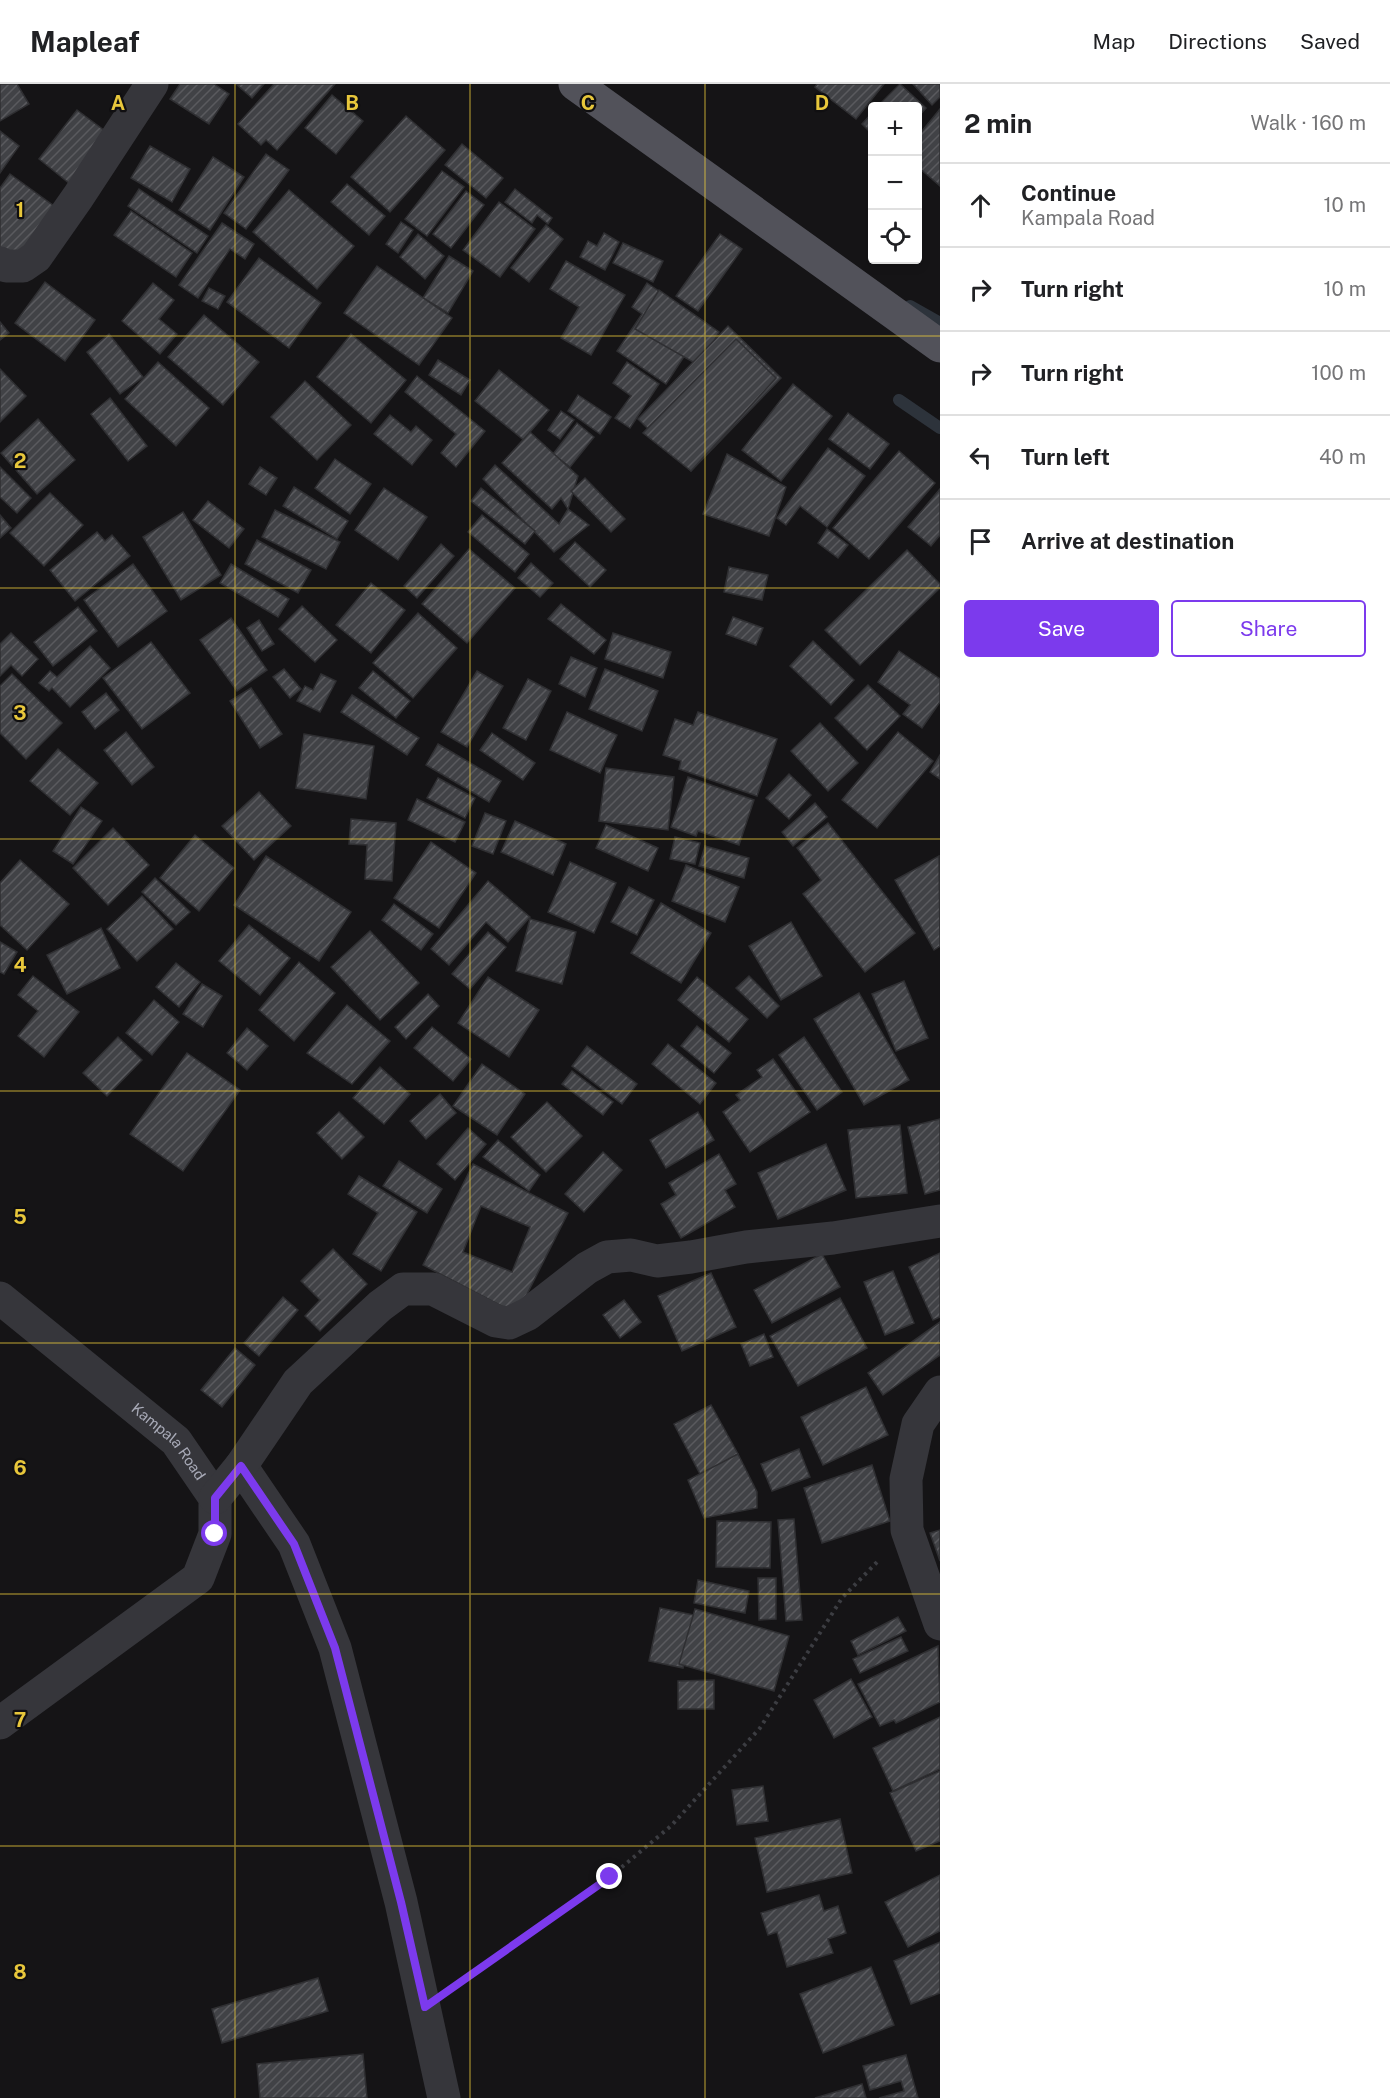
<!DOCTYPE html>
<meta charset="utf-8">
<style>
body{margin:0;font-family:"Public Sans",sans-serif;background:#f6f6f6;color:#202124}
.controls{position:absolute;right:18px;top:18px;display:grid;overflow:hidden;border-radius:6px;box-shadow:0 3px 9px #0003}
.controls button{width:54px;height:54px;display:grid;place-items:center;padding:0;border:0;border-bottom:2px solid #e0e0e0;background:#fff;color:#202124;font:30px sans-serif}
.stop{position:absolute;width:18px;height:18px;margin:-14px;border:4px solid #7c3aed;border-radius:50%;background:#fff}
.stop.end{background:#7c3aed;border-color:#fff;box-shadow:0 2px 6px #0008}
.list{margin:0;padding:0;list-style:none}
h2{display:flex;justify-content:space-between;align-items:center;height:78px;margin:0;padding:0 24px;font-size:26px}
h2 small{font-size:20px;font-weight:400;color:#757577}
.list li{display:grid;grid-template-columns:39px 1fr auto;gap:18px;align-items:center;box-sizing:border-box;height:84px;padding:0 24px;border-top:2px solid #e0e0e0}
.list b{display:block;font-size:22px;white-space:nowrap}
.list p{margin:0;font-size:20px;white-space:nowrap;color:#757577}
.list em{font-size:20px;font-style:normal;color:#757577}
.actions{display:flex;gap:12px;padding:18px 24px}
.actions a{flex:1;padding:14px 0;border:2px solid #7c3aed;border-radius:6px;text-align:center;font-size:21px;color:#7c3aed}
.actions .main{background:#7c3aed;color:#fff}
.icon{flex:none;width:33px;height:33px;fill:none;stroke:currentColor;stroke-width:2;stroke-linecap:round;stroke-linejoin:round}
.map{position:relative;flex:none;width:940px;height:2014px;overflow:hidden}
header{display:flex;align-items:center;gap:36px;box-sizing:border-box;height:84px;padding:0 30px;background:#fff;border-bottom:2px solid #e0e0e0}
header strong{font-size:28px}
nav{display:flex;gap:33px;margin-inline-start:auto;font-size:21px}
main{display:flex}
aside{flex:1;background:#fff}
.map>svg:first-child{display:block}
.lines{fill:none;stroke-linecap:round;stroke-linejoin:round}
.stream{stroke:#2d333b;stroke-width:12}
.building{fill:url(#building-hatch);stroke:#2f2f32;stroke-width:1.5;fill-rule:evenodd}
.path{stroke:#3c3d42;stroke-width:4;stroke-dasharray:3 4.5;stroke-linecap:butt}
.minor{stroke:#36363b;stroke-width:33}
.major{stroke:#52525a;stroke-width:33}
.route{stroke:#7c3aed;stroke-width:8}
.grid{fill:none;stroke:#e8c73b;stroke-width:1.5;stroke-opacity:0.55}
.labels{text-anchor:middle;stroke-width:4.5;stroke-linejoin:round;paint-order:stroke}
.street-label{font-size:15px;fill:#a7a9b6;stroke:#100f11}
.grid-label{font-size:20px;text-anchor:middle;font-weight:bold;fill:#e8c73b;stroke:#100f11;stroke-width:4.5;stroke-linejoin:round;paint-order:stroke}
</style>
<header>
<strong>Mapleaf</strong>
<nav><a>Map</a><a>Directions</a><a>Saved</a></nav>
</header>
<main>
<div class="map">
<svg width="940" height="2014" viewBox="0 0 940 2014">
<defs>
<pattern id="building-hatch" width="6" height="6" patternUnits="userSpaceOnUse" patternTransform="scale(1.5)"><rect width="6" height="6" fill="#414246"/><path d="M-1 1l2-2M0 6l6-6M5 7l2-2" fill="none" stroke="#5a5a5e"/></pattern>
</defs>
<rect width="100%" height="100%" fill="#151416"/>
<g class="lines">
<g class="stream">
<path d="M910 222 940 239"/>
<path d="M899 316 940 344"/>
</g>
</g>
<g class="building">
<path d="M0 0H17L29 20 0 37Z"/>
<path d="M180 0H214L229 10 209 40 170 15Z"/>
<path d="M236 0H264L252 14Z"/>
<path d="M274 0H335L277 66 266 56 261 61 238 40Z"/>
<path d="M817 0H884L856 35 815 3Z"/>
<path d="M900 0 926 24 918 33V22H878Z"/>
<path d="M913 0H940V13L932 21Z"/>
<path d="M332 11 363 37 336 70 305 44Z"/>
<path d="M940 25V102L918 83V52Z"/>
<path d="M77 26 113 53 75 104 39 75Z"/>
<path d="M872 29V50L862 40Z"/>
<path d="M406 32 445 66 390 128 351 93Z"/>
<path d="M0 47 19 62 0 89Z"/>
<path d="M462 60 503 94 486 114 445 81Z"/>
<path d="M150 62 190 85 172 118 131 94Z"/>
<path d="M266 70 289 86 246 145 224 129Z"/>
<path d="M213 73 244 93 210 146 179 126Z"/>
<path d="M442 87 464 103 427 152 405 135Z"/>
<path d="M10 90 54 122 15 177 0 166V104Z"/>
<path d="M347 100 385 132 369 151 331 118Z"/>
<path d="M139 105 208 152 197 169 128 122Z"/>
<path d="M515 105 552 134 548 140 537 131 532 139 505 118Z"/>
<path d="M289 106 354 162 317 205 253 148Z"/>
<path d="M466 107 484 121 451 164 433 150Z"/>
<path d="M499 118 535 145 500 193 463 166Z"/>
<path d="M131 127 192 169 176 193 114 151Z"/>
<path d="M401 138 413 146 398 169 386 160Z"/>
<path d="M222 139 254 160 245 175 230 165 198 214 179 201Z"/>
<path d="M546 141 563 155 529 198 511 184Z"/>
<path d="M604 149 619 158 605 186 580 173 588 157 597 162Z"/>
<path d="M418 150 444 172 425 195 400 173Z"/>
<path d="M720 150 742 165 698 227 676 212Z"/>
<path d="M623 159 663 177 653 198 613 179Z"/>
<path d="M449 172 473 187 448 229 423 214Z"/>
<path d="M259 174 321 219 289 264 227 218Z"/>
<path d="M566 177 625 211 591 271 561 254 579 223 550 205Z"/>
<path d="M377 182 452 234 419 281 344 229Z"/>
<path d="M45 198 95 236 65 277 15 239Z"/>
<path d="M153 199 174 216 159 235 177 250 160 270 122 237Z"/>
<path d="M647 199 706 239 666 300 617 267 642 230 632 223Z"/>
<path d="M209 204 225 212 218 225 202 217Z"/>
<path d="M659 206 719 248 700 282 635 245Z"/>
<path d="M204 231 259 278 223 321 168 273Z"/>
<path d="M0 238 9 249 0 256Z"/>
<path d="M728 242 781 294 691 387 638 335Z"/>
<path d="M109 250 143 293 120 310 87 268Z"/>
<path d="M351 250 406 296 371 339 317 293Z"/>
<path d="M736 255 776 294 691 387 643 349Z"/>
<path d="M438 276 470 296 461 311 429 291Z"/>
<path d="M158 278 209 324 176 362 125 315Z"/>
<path d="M627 278 659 300 630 344 615 334 631 312 613 299Z"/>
<path d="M0 285 26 312 0 338Z"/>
<path d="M499 286 549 326 530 348 525 357 475 317Z"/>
<path d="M417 292 485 347 456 383 441 369 456 350 405 308Z"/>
<path d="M305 297 351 341 317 376 271 333Z"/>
<path d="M793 300 832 332 781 397 742 366Z"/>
<path d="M578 311 611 333 600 350 568 327Z"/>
<path d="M110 314 147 362 128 377 91 330Z"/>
<path d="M561 327 574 336 560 355 548 346Z"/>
<path d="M848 329 889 360 870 385 829 355Z"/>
<path d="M390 331 411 348 416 342 432 356 412 381 374 350Z"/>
<path d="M38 335 75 376 37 410 1 369Z"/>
<path d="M577 339 594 353 570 383 553 370Z"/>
<path d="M530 348 578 392 568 425 561 414 552 425 502 379Z"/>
<path d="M828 364 865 392 827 443 800 422 786 441 777 434Z"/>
<path d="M899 367 935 399 869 475 833 444Z"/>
<path d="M727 370 786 403 769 452 703 430Z"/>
<path d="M335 375 371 400 350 430 315 404Z"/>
<path d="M495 381 559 440 568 425 589 441 554 468 483 395Z"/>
<path d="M0 383 31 414 17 429 0 413Z"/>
<path d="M260 383 277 394 266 411 249 400Z"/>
<path d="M585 394 625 435 611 448 571 407Z"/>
<path d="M294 403 348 437 337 455 283 422Z"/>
<path d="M384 404 427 433 398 476 355 446Z"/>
<path d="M481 404 535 447 525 460 471 417Z"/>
<path d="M940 405V451L931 462 908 443Z"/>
<path d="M50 409 83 441 44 482 10 449Z"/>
<path d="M208 417 244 445 229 464 193 436Z"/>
<path d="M275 426 340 458 326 485 262 453Z"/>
<path d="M183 428 221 491 181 516 143 453Z"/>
<path d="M0 431 11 444 0 454Z"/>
<path d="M482 431 529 470 515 488 468 448Z"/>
<path d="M827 445 848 461 838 474 818 459Z"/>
<path d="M97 448 105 457 112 451 130 472 75 517 50 486Z"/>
<path d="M257 456 311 486 298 509 245 480Z"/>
<path d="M575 458 606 486 590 503 560 475Z"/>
<path d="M441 460 454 472 417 514 404 502Z"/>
<path d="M469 465 515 504 467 559 422 520Z"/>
<path d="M907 466 940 500V504L860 581 825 546Z"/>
<path d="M531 479 553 499 540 513 518 494Z"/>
<path d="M133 480 167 527 118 563 84 516Z"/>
<path d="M231 480 289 515 278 533 220 499Z"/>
<path d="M729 483 768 491 762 516 724 508Z"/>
<path d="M371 499 405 526 371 569 336 541Z"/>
<path d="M561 520 606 556 594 570 548 535Z"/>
<path d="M302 522 337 556 315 578 279 545Z"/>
<path d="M78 523 97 547 53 582 34 558Z"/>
<path d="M418 529 457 564 413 614 373 579Z"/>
<path d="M733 533 763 544 756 561 726 550Z"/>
<path d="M231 534 267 586 237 607 200 556Z"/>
<path d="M259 536 274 560 262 567 247 544Z"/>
<path d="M11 549 38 575 22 592 11 581 0 592V560Z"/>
<path d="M613 549 671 568 663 594 605 575Z"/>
<path d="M813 557 854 596 831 621 790 582Z"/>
<path d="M151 558 190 609 142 645 103 594Z"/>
<path d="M90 562 110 584 70 623 52 604 49 607 39 599 50 587 57 593Z"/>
<path d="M899 567 940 595V618L922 644 903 630 910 621 878 598Z"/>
<path d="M571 573 597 584 585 613 559 600Z"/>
<path d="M284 585 301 605 290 614 273 593Z"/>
<path d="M605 585 658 607 642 647 589 625Z"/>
<path d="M373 587 410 617 396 634 359 604Z"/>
<path d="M477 587 503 602 467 663 441 648Z"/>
<path d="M12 590 62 639 26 675 0 649V602Z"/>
<path d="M321 590 336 597 320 628 297 617 305 602 313 606Z"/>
<path d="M528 595 551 607 526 656 503 644Z"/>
<path d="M868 601 900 632 867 666 835 634Z"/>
<path d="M251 604 282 650 260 664 230 617Z"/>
<path d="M106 609 119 626 95 645 82 628Z"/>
<path d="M352 611 419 654 407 671 341 628Z"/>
<path d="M567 628 617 651 600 689 550 666Z"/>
<path d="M698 628 777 655 757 712 679 685 681 677 663 671 675 635 693 641Z"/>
<path d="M820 639 858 679 828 707 791 667Z"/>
<path d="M126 648 154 683 132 701 104 666Z"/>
<path d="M898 648 933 677 877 744 842 716Z"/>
<path d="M492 649 535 679 523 696 480 666Z"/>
<path d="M304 650 374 662 366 715 296 704Z"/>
<path d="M438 660 501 697 489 718 426 681Z"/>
<path d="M58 665 98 699 70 731 30 697Z"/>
<path d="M940 671V695L930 688Z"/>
<path d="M606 684 674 693 668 746 599 737Z"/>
<path d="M789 690 811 711 789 735 766 714Z"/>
<path d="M688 693 754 716 739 761 698 747 696 752 671 743Z"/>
<path d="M438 694 475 714 465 734 427 714Z"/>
<path d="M259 708 291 742 254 776 222 742Z"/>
<path d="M417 715 465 738 455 758 408 736Z"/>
<path d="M815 719 827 733 793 762 782 748Z"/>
<path d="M81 723 102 737 73 780 53 767Z"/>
<path d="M485 729 506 737 493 770 472 762Z"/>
<path d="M351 735 396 739 392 797 365 795 367 761 349 760Z"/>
<path d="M515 737 566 760 553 791 501 768Z"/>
<path d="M828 739 915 849 865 888 803 810 821 796 797 764Z"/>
<path d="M606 741 658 764 648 787 596 764Z"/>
<path d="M113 744 149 781 108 821 73 784Z"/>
<path d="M195 751 234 784 199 827 160 794Z"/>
<path d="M675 753 700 759 695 780 670 775Z"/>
<path d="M431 758 476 789 439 844 394 814Z"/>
<path d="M705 762 749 774 744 794 699 782Z"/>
<path d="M266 772 351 828 319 877 234 821Z"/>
<path d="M939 772 940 862 934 866 895 796Z"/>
<path d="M20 776 69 820 27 866 0 841V799Z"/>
<path d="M570 778 616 799 594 849 548 828Z"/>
<path d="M686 781 739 803 725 838 672 817Z"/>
<path d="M155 794 190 828 176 841 142 808Z"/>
<path d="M488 797 530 833 508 858 486 838 449 881 431 865Z"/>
<path d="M629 803 654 816 637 851 611 838Z"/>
<path d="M142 812 173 845 137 877 107 845Z"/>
<path d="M661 819 711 849 681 899 631 869Z"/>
<path d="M394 820 433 850 421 866 382 836Z"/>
<path d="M530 835 576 848 562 900 516 887Z"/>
<path d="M791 838 822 892 781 916 749 862Z"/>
<path d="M249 841 290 874 260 911 219 877Z"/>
<path d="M101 844 120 884 67 910 47 871Z"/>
<path d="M370 847 419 899 380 936 331 883Z"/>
<path d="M488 848 506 863 470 905 452 890Z"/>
<path d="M0 858 17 868 4 890 0 888Z"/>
<path d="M299 878 335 909 294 957 259 926Z"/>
<path d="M176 879 200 898 179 923 156 903Z"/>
<path d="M33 892 79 928 44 973 18 952 38 927 18 911Z"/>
<path d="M749 892 779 922 767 934 736 904Z"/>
<path d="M488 893 539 926 509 973 458 939Z"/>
<path d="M697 893 748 935 729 958 678 916Z"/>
<path d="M904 897 928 954 896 967 872 910Z"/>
<path d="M202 900 222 912 203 943 183 930Z"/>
<path d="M859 909 909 996 864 1021 814 935Z"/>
<path d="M428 910 439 922 406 955 395 943Z"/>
<path d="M154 916 179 938 152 971 126 949Z"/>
<path d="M347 921 390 957 352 1000 307 969Z"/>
<path d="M697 942 731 969 714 989 681 962Z"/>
<path d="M432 943 471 975 453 997 414 964Z"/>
<path d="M247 944 268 962 247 986 227 969Z"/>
<path d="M118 953 142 976 107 1012 83 989Z"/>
<path d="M804 953 842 1008 817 1026 779 971Z"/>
<path d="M668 960 716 999 700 1020 652 980Z"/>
<path d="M587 962 637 1000 622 1020 572 982Z"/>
<path d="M187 969 240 1006 183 1087 130 1050Z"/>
<path d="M773 975 810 1028 750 1068 723 1028 740 1016 736 1011 762 993 757 986Z"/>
<path d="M482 980 525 1010 497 1051 453 1022Z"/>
<path d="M380 983 410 1010 384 1040 353 1014Z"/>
<path d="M572 987 613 1018 603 1031 562 1000Z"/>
<path d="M440 1010 456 1029 426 1055 410 1037Z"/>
<path d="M547 1018 582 1052 546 1088 511 1053Z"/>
<path d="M339 1028 364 1053 342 1075 317 1049Z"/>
<path d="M698 1028 714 1056 666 1084 650 1056Z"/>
<path d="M940 1035V1106L925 1110 908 1043Z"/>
<path d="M900 1041 907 1109 856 1114 848 1046Z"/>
<path d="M468 1044 486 1060 455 1096 437 1080Z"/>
<path d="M498 1056 540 1091 529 1107 483 1073Z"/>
<path d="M826 1060 846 1106 778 1135 758 1089Z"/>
<path d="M603 1068 622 1086 584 1128 565 1110Z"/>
<path d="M719 1070 736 1100 725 1106 735 1123 681 1154 661 1120 676 1111 669 1099Z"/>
<path d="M399 1077 442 1105 427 1129 383 1102Z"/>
<path d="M473 1080 568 1129 517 1230 423 1181ZM481 1122 530 1143 512 1188 463 1168Z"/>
<path d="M359 1092 417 1128 381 1187 353 1170 378 1129 348 1110Z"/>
<path d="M333 1165 367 1200 320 1247 305 1232 320 1216 301 1197Z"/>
<path d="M940 1169V1233L933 1236 909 1183Z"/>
<path d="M822 1170 840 1203 772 1239 754 1206Z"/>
<path d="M893 1187 914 1239 885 1251 864 1198Z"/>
<path d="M711 1189 736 1243 682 1267 658 1212Z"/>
<path d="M283 1213 298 1226 259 1272 244 1259Z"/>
<path d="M840 1214 867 1264 798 1302 770 1252Z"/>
<path d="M624 1216 641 1238 620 1254 603 1231Z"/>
<path d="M940 1238V1271L883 1311 868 1289Z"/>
<path d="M764 1250 773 1273 750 1282 741 1260Z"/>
<path d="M235 1264 255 1281 222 1323 201 1306Z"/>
<path d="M866 1303 888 1351 823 1381 801 1333Z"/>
<path d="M711 1321 738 1370 701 1392 674 1340Z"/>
<path d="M799 1365 810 1393 772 1407 761 1380Z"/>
<path d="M738 1370 757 1408V1424L704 1434 688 1396Z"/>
<path d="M872 1381 890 1437 822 1459 804 1404Z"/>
<path d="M794 1435 802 1536 786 1537 778 1436Z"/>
<path d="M717 1437 771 1438 770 1484 716 1483Z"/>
<path d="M940 1446V1477L930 1449Z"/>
<path d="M758 1494H776V1535L759 1536Z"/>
<path d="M698 1496 749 1507 745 1529 694 1519Z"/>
<path d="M660 1524 694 1531 683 1584 649 1577Z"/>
<path d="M695 1525 789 1552 774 1607 679 1580Z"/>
<path d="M898 1533 906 1547 858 1571 851 1557Z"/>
<path d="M901 1553 908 1567 860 1589 853 1575Z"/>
<path d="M938 1562 940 1618 896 1639 894 1636 880 1642 858 1600Z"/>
<path d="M851 1595 872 1633 834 1654 814 1616Z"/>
<path d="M714 1596V1625H678V1597Z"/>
<path d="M940 1633V1685L893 1707 873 1664Z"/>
<path d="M940 1687V1757L916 1767 890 1709Z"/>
<path d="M763 1702 768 1737 737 1741 732 1706Z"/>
<path d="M840 1735 852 1789 767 1808 755 1754Z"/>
<path d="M940 1791V1847L908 1863 885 1818Z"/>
<path d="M819 1811 824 1827 838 1822 846 1849 828 1855 833 1869 787 1883 777 1848 768 1851 761 1829Z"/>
<path d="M940 1858V1909L911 1920 894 1877Z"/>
<path d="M871 1883 894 1941 823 1969 800 1910Z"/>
<path d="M318 1894 328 1927 222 1959 212 1925Z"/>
<path d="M363 1970 367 2014H260L257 1980Z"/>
<path d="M906 1971 918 2014H879L904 2007 901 1997 870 2006 863 1982Z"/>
<path d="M862 2000 866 2014H815Z"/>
</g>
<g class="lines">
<path class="path" d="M457 1901 610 1793 671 1742 760 1644 842 1514 880 1475"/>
<g class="minor">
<path d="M0 179 6 182H23L36 173 78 113 152 0"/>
<path id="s1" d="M0 1214 176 1357 215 1414V1450L198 1494 0 1639"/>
<path d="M940 1308 918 1340 906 1395 907 1446 940 1540"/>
<path d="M241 1382 294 1460 335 1564 401 1818 444 2014"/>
<path d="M215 1414 241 1382 298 1298 380 1222 403 1205H433L496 1237 509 1239 528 1230 587 1184 607 1173 631 1171 657 1177 691 1173 746 1163 833 1154 940 1137"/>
</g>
<path class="major" d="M575 0 940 262"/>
</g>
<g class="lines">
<path class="route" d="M215 1450V1414L241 1382 294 1460 335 1564 401 1818 425 1923 610 1793"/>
</g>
<path class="grid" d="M235 0V2014M470 0V2014M705 0V2014M0 252H940M0 504H940M0 755H940M0 1007H940M0 1259H940M0 1510H940M0 1762H940"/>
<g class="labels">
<g class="street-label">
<text dy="5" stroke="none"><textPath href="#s1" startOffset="222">Kampala Road</textPath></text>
</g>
</g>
<g class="grid-label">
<text x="118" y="26">A</text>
<text x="352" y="26">B</text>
<text x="588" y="26">C</text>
<text x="822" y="26">D</text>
<text x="20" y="133">1</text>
<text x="20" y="384">2</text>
<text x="20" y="636">3</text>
<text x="20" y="888">4</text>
<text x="20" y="1140">5</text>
<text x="20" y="1391">6</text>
<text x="20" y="1643">7</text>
<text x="20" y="1895">8</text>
</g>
</svg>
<div class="controls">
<button>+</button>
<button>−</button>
<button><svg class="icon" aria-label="locate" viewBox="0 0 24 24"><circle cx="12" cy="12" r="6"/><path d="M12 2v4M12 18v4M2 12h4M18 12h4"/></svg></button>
</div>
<div class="stop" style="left:215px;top:1450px"></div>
<div class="stop end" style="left:610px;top:1793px"></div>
</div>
<aside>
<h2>2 min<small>Walk · 160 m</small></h2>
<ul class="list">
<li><svg class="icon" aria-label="ahead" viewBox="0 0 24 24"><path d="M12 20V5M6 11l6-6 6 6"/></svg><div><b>Continue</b><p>Kampala Road</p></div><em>10 m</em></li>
<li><svg class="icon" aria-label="right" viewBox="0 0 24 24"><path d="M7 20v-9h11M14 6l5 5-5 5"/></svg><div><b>Turn right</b></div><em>10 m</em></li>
<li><svg class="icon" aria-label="right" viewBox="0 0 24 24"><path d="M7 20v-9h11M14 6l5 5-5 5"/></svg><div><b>Turn right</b></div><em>100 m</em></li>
<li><svg class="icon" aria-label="left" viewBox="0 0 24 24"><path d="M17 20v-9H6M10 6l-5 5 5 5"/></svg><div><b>Turn left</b></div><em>40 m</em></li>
<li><svg class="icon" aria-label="arrive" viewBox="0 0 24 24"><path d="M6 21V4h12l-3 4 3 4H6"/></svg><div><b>Arrive at destination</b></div></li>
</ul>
<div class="actions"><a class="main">Save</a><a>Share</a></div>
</aside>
</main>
